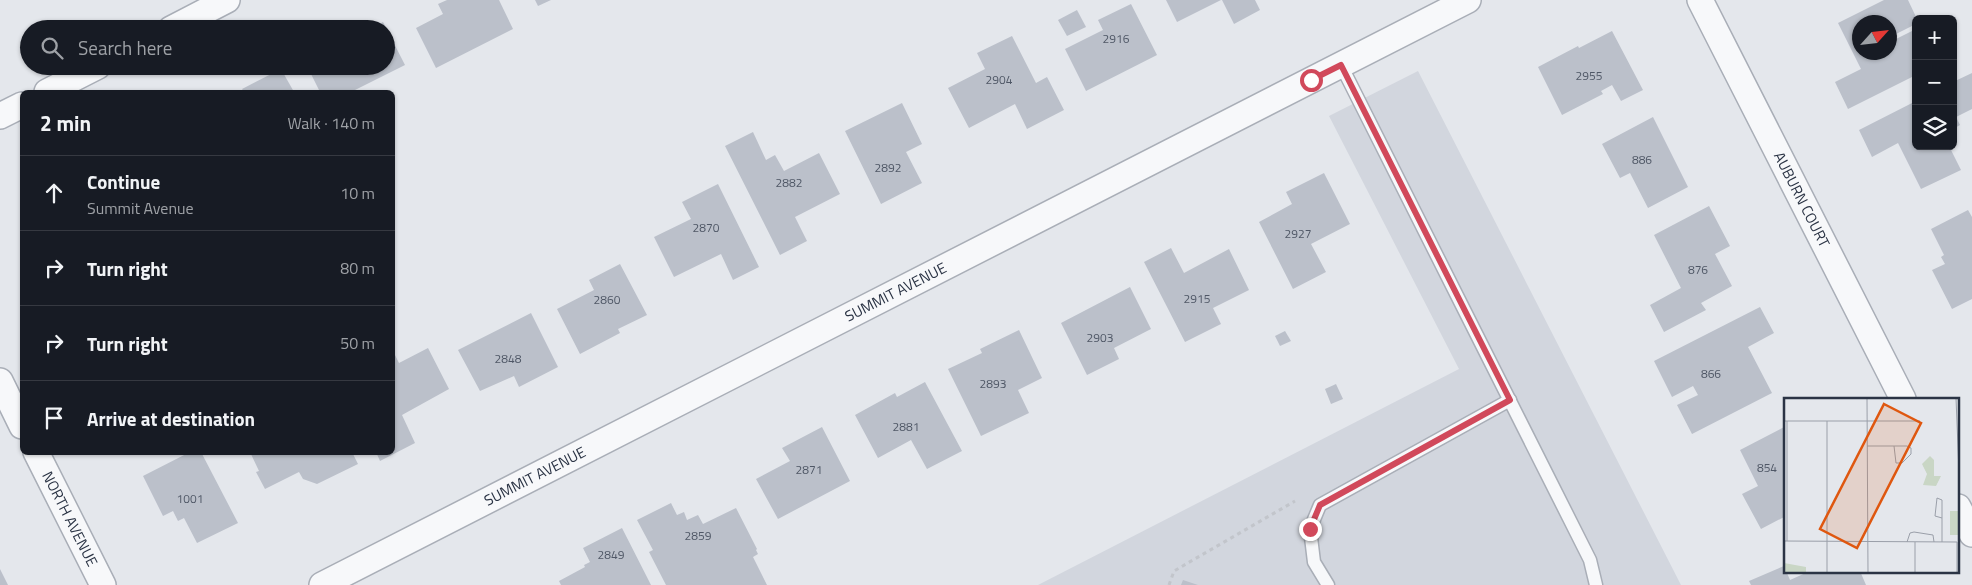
<!DOCTYPE html>
<meta charset="utf-8">
<style>
body{margin:0;font-family:"Titillium Web",sans-serif;background:#242831;color:#f1f3f6}
.controls{position:absolute;right:15px;top:15px;display:grid;overflow:hidden;border-radius:8px;box-shadow:0 1px 4px #0004}
.controls button{width:45px;height:45px;display:grid;place-items:center;padding:0;border:0;border-bottom:1px solid #363941;background:#171b24;color:#f1f3f6;font:25px sans-serif}
.compass{position:absolute;left:1852px;top:15px;width:45px;height:45px;border-radius:50%;background:#171b24;box-shadow:0 1px 4px #0004;rotate:63deg}
.stop{position:absolute;width:15px;height:15px;margin:-11px;border:4px solid #d1495b;border-radius:50%;background:#fff}
.stop.end{background:#d1495b;border-color:#fff;box-shadow:0 1px 5px #0008}
.list{margin:0;padding:0;list-style:none}
h2{display:flex;justify-content:space-between;align-items:center;height:65px;margin:0;padding:0 20px;font-size:21px}
h2 small{font-size:16px;font-weight:400;color:#9ea1a6}
.list li{display:grid;grid-template-columns:32px 1fr auto;gap:15px;align-items:center;box-sizing:border-box;height:75px;padding:0 20px;border-top:1px solid #363941}
.list b{display:block;font-size:19px;white-space:nowrap}
.list p{margin:0;font-size:16px;white-space:nowrap;color:#9ea1a6}
.list em{font-size:16px;font-style:normal;color:#9ea1a6}
.icon{flex:none;width:28px;height:28px;fill:none;stroke:currentColor;stroke-width:2;stroke-linecap:round;stroke-linejoin:round}
.map{position:relative;flex:none;width:1972px;height:585px;overflow:hidden}
.search{position:absolute;background:#171b24;box-shadow:0 1px 4px #0004;left:20px;top:20px;width:375px;height:55px;display:flex;align-items:center;gap:12px;box-sizing:border-box;padding:0 18px;border-radius:28px;color:#9ea1a6;font-size:19px}
.panel{position:absolute;background:#171b24;box-shadow:0 1px 4px #0004;left:20px;top:90px;width:375px;height:365px;border-radius:8px}
.map>svg:first-child{display:block}
.built{fill:#d2d6de}
.building{fill:#bbc0ca;fill-rule:evenodd}
.lines{fill:none;stroke-linecap:round;stroke-linejoin:round}
.service-casing{stroke:#a9aeb7;stroke-width:15}
.minor-casing{stroke:#a9aeb7;stroke-width:28}
.path{stroke:#c2c5cb;stroke-width:3;stroke-dasharray:4 4;stroke-linecap:butt}
.service{stroke:#f7f8fa;stroke-width:12}
.minor{stroke:#f7f8fa;stroke-width:25}
.route{stroke:#d1495b;stroke-width:6}
.labels{text-anchor:middle;stroke-width:5;stroke-linejoin:round;paint-order:stroke}
.number-label{font-size:12px;fill:#4f5766}
.street-label{font-size:15px;fill:#2b3445;stroke:#f4f6f9}
.inset-road{fill:none;stroke:#9a9fa9;stroke-width:1}
.view{fill:#df570f;fill-opacity:0.15;stroke:#df570f;stroke-width:2.5}
.inset-edge{fill:none;stroke:#2b3445;stroke-width:2.5}
</style>
<div class="map">
<svg width="1972" height="585" viewBox="0 0 1972 585">
<rect width="100%" height="100%" fill="#e4e7ec"/>
<path class="built" d="M1418 71 1681 585H1038L1459 369 1329 116Z"/>
<g class="building">
<path d="M447 0H499L513 29 436 68 416 28 443 14 438 4Z"/>
<path d="M535 0H551L538 6Z"/>
<path d="M1166 0H1221L1177 22Z"/>
<path d="M1222 0H1255L1260 10 1234 24Z"/>
<path d="M1884 0H1908L1917 19H1916V24L1894 35 1896 39 1916 29V75L1848 109 1835 82 1861 69 1838 23ZM1860 22H1890V52H1860Z"/>
<path d="M1131 4 1157 55 1086 91 1065 49 1103 30 1098 20Z"/>
<path d="M1077 10 1086 27 1067 36 1058 20Z"/>
<path d="M383 22 405 65 351 92H320L307 66H386V29H370Z"/>
<path d="M1612 31 1643 90 1621 101 1612 85 1601 91 1603 94 1562 115 1538 67 1578 46 1579 48Z"/>
<path d="M1012 36 1036 83 1047 77 1064 110 1027 129 1015 104 969 128 948 88 985 69 977 53Z"/>
<path d="M281 69 294 92H244L242 89Z"/>
<path d="M1972 73V109L1956 117 1960 125 1953 129V82Z"/>
<path d="M1916 101V146H1949L1961 170 1921 189 1898 143 1872 157 1859 130Z"/>
<path d="M902 103 922 144 906 152 922 183 881 204 845 131Z"/>
<path d="M1653 117 1688 187 1648 208 1630 173 1620 178 1602 144Z"/>
<path d="M753 132 766 160 775 155 784 171 819 153 840 194 795 217 807 241 780 255 725 146Z"/>
<path d="M1324 173 1350 224 1311 244 1326 272 1293 289 1259 222 1292 204 1286 192Z"/>
<path d="M718 184 759 267 733 280 721 254 674 277 654 237 691 219 682 202Z"/>
<path d="M1709 206 1730 246 1715 254 1732 286 1701 303 1706 310 1664 332 1650 305 1681 288 1654 235Z"/>
<path d="M1968 210 1972 217V299L1952 309 1932 270 1945 264 1941 257 1944 255 1931 229Z"/>
<path d="M1171 248 1184 273 1229 249 1249 290 1213 308 1221 324 1185 342 1144 262Z"/>
<path d="M620 264 647 315 618 329 620 333 580 354 557 309 594 290 589 280Z"/>
<path d="M1130 287 1151 329 1114 348 1119 359 1087 375 1061 323Z"/>
<path d="M1760 307 1774 333 1748 347 1772 393 1692 434 1677 405 1698 395 1693 386 1672 397 1654 361Z"/>
<path d="M531 313 558 367 519 387 514 376 480 391 458 350Z"/>
<path d="M1019 330 1042 378 1018 390 1029 413 981 436 948 369 982 353 980 349Z"/>
<path d="M1285 331 1291 341 1280 346 1275 336Z"/>
<path d="M428 348 449 389 402 415 415 443 380 461 376 452H392V349L399 363Z"/>
<path d="M925 382 962 451 927 469 911 440 878 458 855 415 895 393 897 397Z"/>
<path d="M1336 384 1343 399 1331 404 1325 389Z"/>
<path d="M1786 426V516L1761 529 1742 494 1758 486 1740 450Z"/>
<path d="M822 427 850 481 778 519 756 479 790 461 782 448Z"/>
<path d="M190 452H201L238 523 197 543 184 518 178 521 173 511 163 516 143 476Z"/>
<path d="M250 452H352L358 464 317 484 303 479 299 472 265 489 256 472 259 471Z"/>
<path d="M671 503 677 515 684 512 687 520 698 515 703 524 736 508 757 549 756 550 758 554 753 557 767 585H666L649 552 653 550 637 520Z"/>
<path d="M622 528 651 585H561L559 581 585 567 584 565 590 562 583 548Z"/>
<path d="M1784 566 1790 580 1810 571H1860L1866 585H1751L1749 581Z"/>
<path d="M0 569 8 585H0Z"/>
<path d="M1183 580 1198 585H1181Z"/>
</g>
<g class="lines">
<g class="service-casing">
<g id="service">
<path d="M1341 65 1590 560 1596 585"/>
<path d="M1328 585 1314 562 1310 529 1320 505 1510 400"/>
</g>
</g>
<g class="minor-casing">
<g id="minor">
<path id="s1" d="M1700 0 1903 399"/>
<path d="M171 29 227 0"/>
<path d="M47 92 98 66"/>
<path d="M0 116 22 105"/>
<path d="M0 381 22 426"/>
<path id="s2" d="M36 452 103 585"/>
<path d="M1958 507 1972 534"/>
<path id="s3" d="M322 585 1468 0"/>
</g>
</g>
<path class="path" d="M1169 585 1174 571 1295 501"/>
<use href="#service" class="service"/>
<use href="#minor" class="minor"/>
</g>
<g class="lines">
<path class="route" d="M1310 529 1320 505 1510 400 1341 65 1311 80"/>
</g>
<g class="labels">
<g class="number-label">
<text x="1116" y="43">2916</text>
<text x="1589" y="80">2955</text>
<text x="999" y="84">2904</text>
<text x="1642" y="164">886</text>
<text x="888" y="172">2892</text>
<text x="789" y="187">2882</text>
<text x="706" y="232">2870</text>
<text x="1298" y="238">2927</text>
<text x="1698" y="274">876</text>
<text x="1197" y="303">2915</text>
<text x="607" y="304">2860</text>
<text x="1100" y="342">2903</text>
<text x="508" y="363">2848</text>
<text x="1711" y="378">866</text>
<text x="993" y="388">2893</text>
<text x="906" y="431">2881</text>
<text x="1767" y="472">854</text>
<text x="809" y="474">2871</text>
<text x="190" y="503">1001</text>
<text x="698" y="540">2859</text>
<text x="611" y="559">2849</text>
</g>
<g class="street-label">
<text dy="5" stroke="none"><textPath href="#s1" startOffset="224">AUBURN COURT</textPath></text>
<text dy="5" stroke="none"><textPath href="#s3" startOffset="644">SUMMIT AVENUE</textPath></text>
<text dy="5" stroke="none"><textPath href="#s3" startOffset="239">SUMMIT AVENUE</textPath></text>
<text dy="5" stroke="none"><textPath href="#s2" startOffset="75">NORTH AVENUE</textPath></text>
</g>
</g>
<g transform="translate(1784 398)">
<rect width="175" height="175" fill="#e4e7ec"/>
<path d="M146 58 150 62V78H157L152 88 139 87 143 76 138 66ZM166 113H175V137H166ZM0 165 22 169V175H0Z" fill="#c9d6c5"/>
<path class="inset-road" d="M83 0 84 175M172 0 175 74M0 23H136M3 23V143M43 23V175M83 48H123L127 50V56L118 65H112L110 48M0 143 173 144V175M123 144 126 135 130 134 149 137 150 144M158 144V102L153 100 151 118 158 120M131 175V144"/>
<path class="view" d="M100 6 137 25 73 150 36 131Z"/>
<rect width="175" height="175" class="inset-edge"/>
</g>
</svg>
<div class="controls">
<button>+</button>
<button>−</button>
<button><svg class="icon" aria-label="layers" viewBox="0 0 24 24"><path d="M12 4l9 5-9 5-9-5zM3 14l9 5 9-5"/></svg></button>
</div>
<svg class="compass" viewBox="-18 -18 36 36"><path d="M0-13l5 13h-10z" fill="#e53935"/><path d="M0 13l5-13h-10z" fill="#9ea1a6"/></svg>
<div class="stop" style="left:1311px;top:80px"></div>
<div class="stop end" style="left:1310px;top:529px"></div>
<div class="search"><svg class="icon" aria-label="search" viewBox="0 0 24 24"><circle cx="10" cy="10" r="6"/><path d="M15 15l6 6"/></svg>Search here</div>
<section class="panel">
<h2>2 min<small>Walk · 140 m</small></h2>
<ul class="list">
<li><svg class="icon" aria-label="ahead" viewBox="0 0 24 24"><path d="M12 20V5M6 11l6-6 6 6"/></svg><div><b>Continue</b><p>Summit Avenue</p></div><em>10 m</em></li>
<li><svg class="icon" aria-label="right" viewBox="0 0 24 24"><path d="M7 20v-9h11M14 6l5 5-5 5"/></svg><div><b>Turn right</b></div><em>80 m</em></li>
<li><svg class="icon" aria-label="right" viewBox="0 0 24 24"><path d="M7 20v-9h11M14 6l5 5-5 5"/></svg><div><b>Turn right</b></div><em>50 m</em></li>
<li><svg class="icon" aria-label="arrive" viewBox="0 0 24 24"><path d="M6 21V4h12l-3 4 3 4H6"/></svg><div><b>Arrive at destination</b></div></li>
</ul>
</section>
</div>
